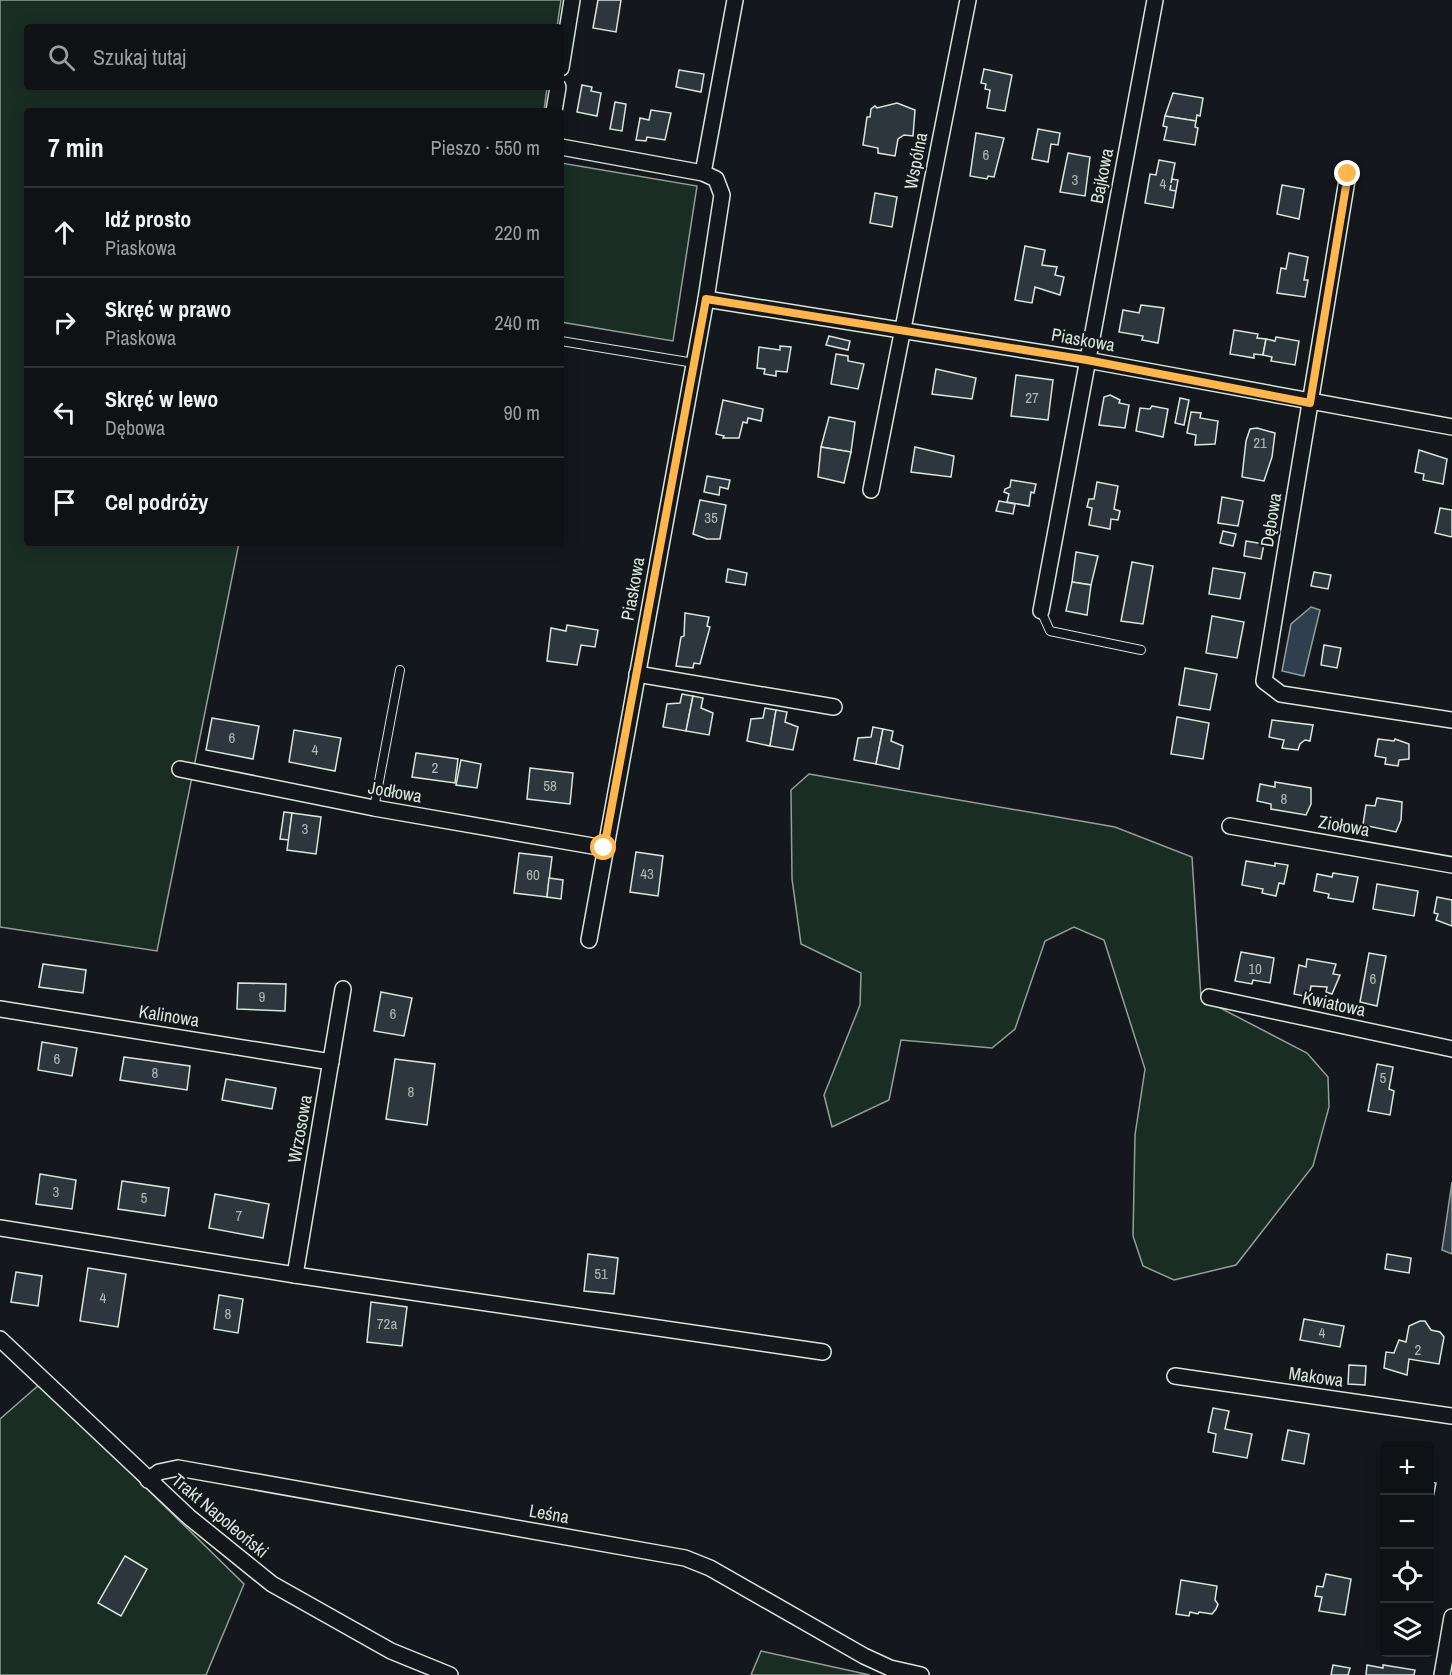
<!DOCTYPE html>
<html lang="pl">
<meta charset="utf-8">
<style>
body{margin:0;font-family:"Archivo Narrow",sans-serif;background:#181b1e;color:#f1f3f6}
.controls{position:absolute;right:18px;bottom:18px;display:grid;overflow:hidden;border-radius:6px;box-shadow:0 3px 15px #0003}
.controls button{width:54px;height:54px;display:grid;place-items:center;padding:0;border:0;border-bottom:2px solid #2f3234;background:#0f1215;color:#f1f3f6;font:30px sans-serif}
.stop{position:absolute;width:18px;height:18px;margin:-14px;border:4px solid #ffb74d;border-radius:50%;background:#fff}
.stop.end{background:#ffb74d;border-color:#fff;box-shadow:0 2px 6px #0008}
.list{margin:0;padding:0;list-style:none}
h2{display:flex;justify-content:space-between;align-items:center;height:78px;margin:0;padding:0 24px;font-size:26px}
h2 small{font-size:20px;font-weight:400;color:#9b9ea0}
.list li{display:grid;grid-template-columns:39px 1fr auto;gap:18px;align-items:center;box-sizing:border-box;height:90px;padding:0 24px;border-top:2px solid #2f3234}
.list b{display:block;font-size:22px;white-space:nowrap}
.list p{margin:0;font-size:20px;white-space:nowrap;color:#9b9ea0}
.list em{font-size:20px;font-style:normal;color:#9b9ea0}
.icon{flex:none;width:33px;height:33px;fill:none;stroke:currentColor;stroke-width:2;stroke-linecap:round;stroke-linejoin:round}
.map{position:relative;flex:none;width:1452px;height:1675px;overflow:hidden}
.search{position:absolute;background:#0f1215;box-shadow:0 3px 15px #0003;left:24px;top:24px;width:540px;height:66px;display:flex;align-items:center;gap:15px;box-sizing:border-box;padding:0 21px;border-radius:6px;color:#9b9ea0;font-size:22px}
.panel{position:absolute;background:#0f1215;box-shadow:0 3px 15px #0003;left:24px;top:108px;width:540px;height:438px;border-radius:6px}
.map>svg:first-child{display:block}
.green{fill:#1a2d24;stroke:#939e99;stroke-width:1.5}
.water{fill:#2f3f4d;stroke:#939e99;stroke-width:1.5}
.building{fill:#2c363c;stroke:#d8e6dc;stroke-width:1.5}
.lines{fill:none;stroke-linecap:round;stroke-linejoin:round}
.service-casing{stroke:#d8e6dc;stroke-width:10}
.minor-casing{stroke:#d8e6dc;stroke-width:18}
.service{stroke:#14181c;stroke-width:8}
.minor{stroke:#14181c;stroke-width:15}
.route{stroke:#ffb74d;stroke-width:8}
.labels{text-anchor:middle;stroke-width:4.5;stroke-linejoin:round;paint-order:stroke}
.number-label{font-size:15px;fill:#adbab4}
.street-label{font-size:18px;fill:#d8e6dc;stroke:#14181c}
</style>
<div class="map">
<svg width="1452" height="1675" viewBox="0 0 1452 1675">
<rect width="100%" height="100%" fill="#14181c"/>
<g class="green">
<path d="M0 0H561L557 27H27V87H547L544 111H27V543H239L157 951 0 927Z"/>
<path d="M561 163 697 186 673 341 561 322Z"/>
<path d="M809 774 1115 827 1192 857 1201 998 1307 1053 1328 1077 1329 1107 1313 1166 1236 1265 1174 1280 1143 1266 1133 1236 1135 1135 1145 1069 1104 940 1074 927 1045 941 1015 1029 992 1048 901 1040 889 1100 832 1127 824 1095 860 1005 861 973 801 944 792 879 791 790Z"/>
<path d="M40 1384 244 1584 206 1675H0V1419Z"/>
<path d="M761 1651 870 1675H751Z"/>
</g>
<g class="water">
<path d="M1311 607 1320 610 1304 676 1282 671 1291 624Z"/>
<path d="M1452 1182V1254L1442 1250Z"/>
</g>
<g class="building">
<path d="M598 0H621L616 32 593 28Z"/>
<path d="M984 69 1012 75 1005 111 987 108 990 90 985 89 986 84 981 83Z"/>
<path d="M679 70 704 74 701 92 676 87Z"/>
<path d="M582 85 592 87 591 91 601 93 597 116 577 112Z"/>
<path d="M1173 93 1203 98 1200 116 1197 115 1196 121 1165 116Z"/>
<path d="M615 102 626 104 622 131 610 129Z"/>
<path d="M897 103 915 110 913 136 904 135 898 139 895 156 878 153V148L863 145 867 117H870L871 109 875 106 877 108Z"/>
<path d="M651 110 671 113 665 140 647 137 646 141 636 140 640 118 649 120Z"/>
<path d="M1165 116 1196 121 1195 127 1198 128 1195 145 1164 140 1167 127 1163 126Z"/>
<path d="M1038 129 1060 133 1058 145 1051 144 1048 162 1032 159Z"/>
<path d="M976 133 1004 138 994 177 988 176 987 179 970 176Z"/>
<path d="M1068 153 1090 157 1085 196 1060 192Z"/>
<path d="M1159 160 1175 163 1171 183 1172 179 1178 180 1176 191 1170 190 1171 185 1170 190 1176 191 1173 208 1145 203 1150 174 1156 175Z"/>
<path d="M1282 185 1304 189 1299 219 1277 214Z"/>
<path d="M875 193 897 197 892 227 870 223Z"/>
<path d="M1025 246 1045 250 1042 265 1057 267 1055 275 1064 277 1060 295 1035 287 1032 303 1015 300Z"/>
<path d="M1289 253 1308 257 1304 280H1308L1305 297 1277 293 1281 268 1286 269Z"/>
<path d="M1141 305 1164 308 1158 343 1142 340 1143 336 1119 332 1123 310 1139 313Z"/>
<path d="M1234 330 1258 334 1257 338 1266 339 1263 355 1254 354V358L1230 354Z"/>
<path d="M829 336 850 341 848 350 826 345Z"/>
<path d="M1276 337 1299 341 1295 365 1271 361 1272 357 1263 355 1266 339 1275 341Z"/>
<path d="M780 346 791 347 787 372 776 371V376L764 374 765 369 757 368 759 347 780 350Z"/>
<path d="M836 354 848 356V361L864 364 858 389 831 384Z"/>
<path d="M936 369 976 378 972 399 932 394Z"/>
<path d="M1016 375 1053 380 1048 420 1011 416Z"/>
<path d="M1110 395 1120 400 1119 403 1129 405 1125 428 1099 425 1104 397Z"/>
<path d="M1180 398 1189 400 1184 425 1175 423Z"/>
<path d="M723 400 763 409 761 421 748 418 747 423 743 422 739 438H723L724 436 716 434Z"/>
<path d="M1152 406 1168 409 1163 437 1136 431 1140 408 1150 409Z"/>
<path d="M1191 412 1201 413 1200 418 1218 421 1215 444 1195 445 1196 435 1187 433Z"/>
<path d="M829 417 855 422 851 452 821 447Z"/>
<path d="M1257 428 1275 433 1272 457 1264 481 1242 477 1246 441 1250 429Z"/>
<path d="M821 447 851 452 844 483 818 477Z"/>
<path d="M915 447 954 456 951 477 911 472Z"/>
<path d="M1419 450 1447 459 1443 484 1423 480 1424 474 1415 472Z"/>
<path d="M707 476 730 480 728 489 720 487 719 495 704 492Z"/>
<path d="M1011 480 1036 484 1034 493 1031 492 1029 506 1007 502 1009 494 1004 492 1005 489 1010 487Z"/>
<path d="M1097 482 1118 486 1114 509 1120 511 1118 520 1111 519 1110 529 1089 525 1092 508 1087 507 1089 499H1094Z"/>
<path d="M1222 497 1243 501 1238 526 1218 523Z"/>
<path d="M700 500 726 505 720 539H707L693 534Z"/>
<path d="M999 501 1015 504 1013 514 996 511Z"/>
<path d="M1440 508 1452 510V537L1435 533Z"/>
<path d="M1223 531 1236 534 1233 546 1220 543Z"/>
<path d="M1246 541 1264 544 1261 559 1244 556Z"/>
<path d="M1076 552 1098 556 1091 585 1072 582Z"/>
<path d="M1132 562 1153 566 1143 624 1121 621Z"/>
<path d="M1213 568 1245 573 1240 599 1209 594Z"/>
<path d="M728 569 747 573 745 585 726 582Z"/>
<path d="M1314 572 1331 575 1328 589 1311 586Z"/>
<path d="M1072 582 1091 585 1087 615 1066 611Z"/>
<path d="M685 613 709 617 707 626 710 627 700 664 694 663 693 668 676 666 681 637 684 636Z"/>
<path d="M1212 616 1244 622 1237 658 1206 653Z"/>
<path d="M567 625 598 630 595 647 581 645 577 665 547 661 551 628 566 631Z"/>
<path d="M1324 645 1341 648 1337 668 1321 665Z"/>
<path d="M1185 668 1217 674 1210 710 1179 705Z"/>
<path d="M682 694 693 696 686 731 663 727 667 704 680 703Z"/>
<path d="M693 696 703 698 701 708 713 713 709 735 686 731Z"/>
<path d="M765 708 776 710 770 746 747 741 751 719 763 718Z"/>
<path d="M776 710 787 712 785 722 798 727 793 750 770 746Z"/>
<path d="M1177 717 1209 723 1203 759 1171 754Z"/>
<path d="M212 718 259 726 253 759 206 750Z"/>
<path d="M1272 720 1313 725 1310 741 1305 740 1300 744 1298 750 1282 748 1284 740 1269 737Z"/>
<path d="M873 727 883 729 876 764 854 760 858 738 871 737Z"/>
<path d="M883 729 893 731 891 741 903 746 899 769 876 764Z"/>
<path d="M294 730 341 738 335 771 289 762Z"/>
<path d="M1378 739 1394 741 1395 739 1409 744V759L1399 760 1398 766 1385 764 1386 758 1375 756Z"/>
<path d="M416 753 458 759 455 783 412 777Z"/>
<path d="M461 760 481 764 477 788 456 785Z"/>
<path d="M530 768 573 773 570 804 527 799Z"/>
<path d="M1275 782 1311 788V804L1306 815 1271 809V804L1257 801 1260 784 1275 787Z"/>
<path d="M1377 798 1402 802 1401 820 1396 832 1363 825 1366 805 1375 806Z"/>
<path d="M284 812 292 813 289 840 280 839Z"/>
<path d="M292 813 321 817 316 854 287 850Z"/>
<path d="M636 852 663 856 658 896 630 892Z"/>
<path d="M519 853 552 857 547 897 514 893Z"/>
<path d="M1246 861 1275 866V863L1288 865 1284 884 1279 883 1276 896 1262 893 1263 889 1242 885Z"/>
<path d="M1333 873 1358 877 1353 902 1328 898 1329 894 1314 891 1317 874 1332 877Z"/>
<path d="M549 878 563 880 561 899 547 897Z"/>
<path d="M1377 884 1418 891 1414 916 1373 909Z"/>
<path d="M1437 897 1452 900V926L1436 920 1438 914 1434 913Z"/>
<path d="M1241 952 1274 958 1270 983 1253 980 1252 984 1235 981Z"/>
<path d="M1369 953 1386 956 1377 1006 1360 1002Z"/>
<path d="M1307 959 1336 964 1333 974 1340 975 1332 994 1326 992 1327 987 1311 986 1309 997 1294 994 1299 965 1306 967Z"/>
<path d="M43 964 86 970 83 993 39 987Z"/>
<path d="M238 983 286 984 285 1011 237 1009Z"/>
<path d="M381 992 412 998 404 1036 374 1031Z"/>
<path d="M42 1042 77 1048 72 1076 38 1070Z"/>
<path d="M124 1057 190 1066 187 1090 120 1080Z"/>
<path d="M395 1059 435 1064 427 1125 386 1119Z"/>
<path d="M1377 1064 1393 1067 1389 1089 1394 1091 1390 1115 1368 1111Z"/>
<path d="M226 1079 276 1088 272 1109 222 1100Z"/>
<path d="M40 1174 76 1180 72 1209 36 1204Z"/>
<path d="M122 1181 169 1188 165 1216 118 1209Z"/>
<path d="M215 1194 269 1204 263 1238 209 1228Z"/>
<path d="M588 1254 618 1258 614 1294 584 1291Z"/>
<path d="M1387 1254 1411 1258 1409 1273 1385 1269Z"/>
<path d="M88 1268 126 1274 118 1327 80 1321Z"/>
<path d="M16 1272 42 1276 38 1306 11 1302Z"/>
<path d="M219 1295 243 1299 238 1333 214 1329Z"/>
<path d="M371 1302 407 1307 402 1346 367 1342Z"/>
<path d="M1304 1319 1344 1326 1340 1347 1300 1340Z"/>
<path d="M1420 1321H1425L1431 1330 1440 1332 1444 1337 1439 1364 1409 1359 1407 1375 1384 1368 1386 1352 1394 1353 1399 1340 1406 1342 1409 1326Z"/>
<path d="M1349 1365 1366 1366 1365 1385 1348 1384Z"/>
<path d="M1213 1408 1229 1411 1225 1429 1252 1434 1247 1458 1213 1452 1216 1434 1208 1432Z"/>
<path d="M1288 1430 1309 1434 1304 1464 1282 1460Z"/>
<path d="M1430 1482 1436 1483 1430 1513Z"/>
<path d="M125 1556 147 1569 121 1616 98 1603Z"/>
<path d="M1326 1574 1351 1579 1345 1615 1319 1611 1322 1597 1315 1596 1317 1586 1323 1587Z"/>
<path d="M1181 1580 1217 1586 1215 1600 1218 1604 1216 1609 1212 1614 1199 1612 1198 1614 1190 1612 1189 1616 1176 1614Z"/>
<path d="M1333 1665 1350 1668 1348 1675H1331Z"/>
<path d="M1367 1665 1383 1668V1665L1415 1670 1414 1675H1366Z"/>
</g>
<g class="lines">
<g class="service-casing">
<g id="service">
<path d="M561 341 694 363"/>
<path d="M1041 611 1050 631 1141 650"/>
<path d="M374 808 400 670"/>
</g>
</g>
<g class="minor-casing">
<g id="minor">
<path d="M561 68 572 0"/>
<path d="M554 111 558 87"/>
<path d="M561 147 703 173 716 179 722 195 706 299"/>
<path d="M703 173 735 0"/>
<path d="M1348 174 1264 681 1281 694 1452 720"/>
<path d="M871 490 968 0"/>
<path d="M1041 611 1155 0"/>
<path d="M637 674 834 707"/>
<path d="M180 769 374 808 604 848"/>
<path d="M1230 826 1452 865"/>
<path d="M589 940 706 299 1087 360 1452 427"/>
<path d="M1209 997 1452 1049"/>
<path d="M0 1009 331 1062"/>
<path d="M0 1228 295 1275 823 1352"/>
<path d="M295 1275 343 989"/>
<path d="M0 1339 189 1517 272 1584 391 1651 450 1675"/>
<path d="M1175 1376 1452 1416"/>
<path d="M148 1480 159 1472 178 1468 685 1558 710 1568 864 1656 890 1668 921 1675"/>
<path d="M1442 1675 1452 1617"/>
</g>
</g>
<use href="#service" class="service"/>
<use href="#minor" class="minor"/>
</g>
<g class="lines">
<path class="route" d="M604 848 706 299 1087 360 1310 403 1348 174"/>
</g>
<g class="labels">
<g class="number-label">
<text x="986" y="160">6</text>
<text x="1075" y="185">3</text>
<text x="1163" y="189">4</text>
<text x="1032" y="403">27</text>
<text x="1260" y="448">21</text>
<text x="711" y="523">35</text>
<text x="232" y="743">6</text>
<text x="315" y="755">4</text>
<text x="435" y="773">2</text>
<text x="550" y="791">58</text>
<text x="1284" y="804">8</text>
<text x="305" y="834">3</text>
<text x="647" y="879">43</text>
<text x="533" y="880">60</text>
<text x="1255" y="974">10</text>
<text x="1373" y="984">6</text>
<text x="262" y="1002">9</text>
<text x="393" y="1019">6</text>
<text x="57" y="1064">6</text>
<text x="155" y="1078">8</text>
<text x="1383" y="1083">5</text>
<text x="411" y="1097">8</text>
<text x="56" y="1197">3</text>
<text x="144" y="1203">5</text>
<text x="239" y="1221">7</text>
<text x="601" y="1279">51</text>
<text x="103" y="1303">4</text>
<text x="228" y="1319">8</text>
<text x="387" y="1329">72a</text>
<text x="1322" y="1338">4</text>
<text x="1418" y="1355">2</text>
</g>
<g class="street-label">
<text transform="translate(916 161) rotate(-79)" y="6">Wspólna</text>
<text transform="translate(1102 176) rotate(-79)" y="6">Bajkowa</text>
<text transform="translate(1083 340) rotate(10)" y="6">Piaskowa</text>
<text transform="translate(1271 520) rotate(-81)" y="6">Dębowa</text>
<text transform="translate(633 589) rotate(-80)" y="6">Piaskowa</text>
<text transform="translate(395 792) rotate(10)" y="6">Jodłowa</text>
<text transform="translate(1344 826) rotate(10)" y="6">Ziołowa</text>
<text transform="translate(1334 1004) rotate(12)" y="6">Kwiatowa</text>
<text transform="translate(169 1016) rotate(9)" y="6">Kalinowa</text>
<text transform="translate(300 1129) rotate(-80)" y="6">Wrzosowa</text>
<text transform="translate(1316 1377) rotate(8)" y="6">Makowa</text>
<text transform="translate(549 1514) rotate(10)" y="6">Leśna</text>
<text transform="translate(220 1516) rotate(40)" y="6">Trakt Napoleoński</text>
</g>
</g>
</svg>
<div class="controls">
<button>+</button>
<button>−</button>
<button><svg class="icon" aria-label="locate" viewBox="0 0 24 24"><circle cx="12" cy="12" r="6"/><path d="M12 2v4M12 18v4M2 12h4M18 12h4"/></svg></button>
<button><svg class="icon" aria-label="layers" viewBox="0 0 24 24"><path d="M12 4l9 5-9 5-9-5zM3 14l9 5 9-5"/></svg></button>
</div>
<div class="stop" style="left:604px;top:848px"></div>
<div class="stop end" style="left:1348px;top:174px"></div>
<div class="search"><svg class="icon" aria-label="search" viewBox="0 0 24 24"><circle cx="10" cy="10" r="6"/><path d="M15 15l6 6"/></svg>Szukaj tutaj</div>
<section class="panel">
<h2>7 min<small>Pieszo · 550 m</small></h2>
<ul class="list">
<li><svg class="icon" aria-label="ahead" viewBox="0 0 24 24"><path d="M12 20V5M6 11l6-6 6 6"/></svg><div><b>Idź prosto</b><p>Piaskowa</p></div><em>220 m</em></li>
<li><svg class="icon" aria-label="right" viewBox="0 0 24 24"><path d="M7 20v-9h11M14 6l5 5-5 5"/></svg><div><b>Skręć w prawo</b><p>Piaskowa</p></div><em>240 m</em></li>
<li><svg class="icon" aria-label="left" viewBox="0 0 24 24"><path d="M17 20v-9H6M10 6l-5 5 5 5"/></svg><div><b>Skręć w lewo</b><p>Dębowa</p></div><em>90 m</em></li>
<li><svg class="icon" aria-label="arrive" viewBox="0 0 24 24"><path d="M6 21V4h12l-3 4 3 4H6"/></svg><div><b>Cel podróży</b></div></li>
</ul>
</section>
</div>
